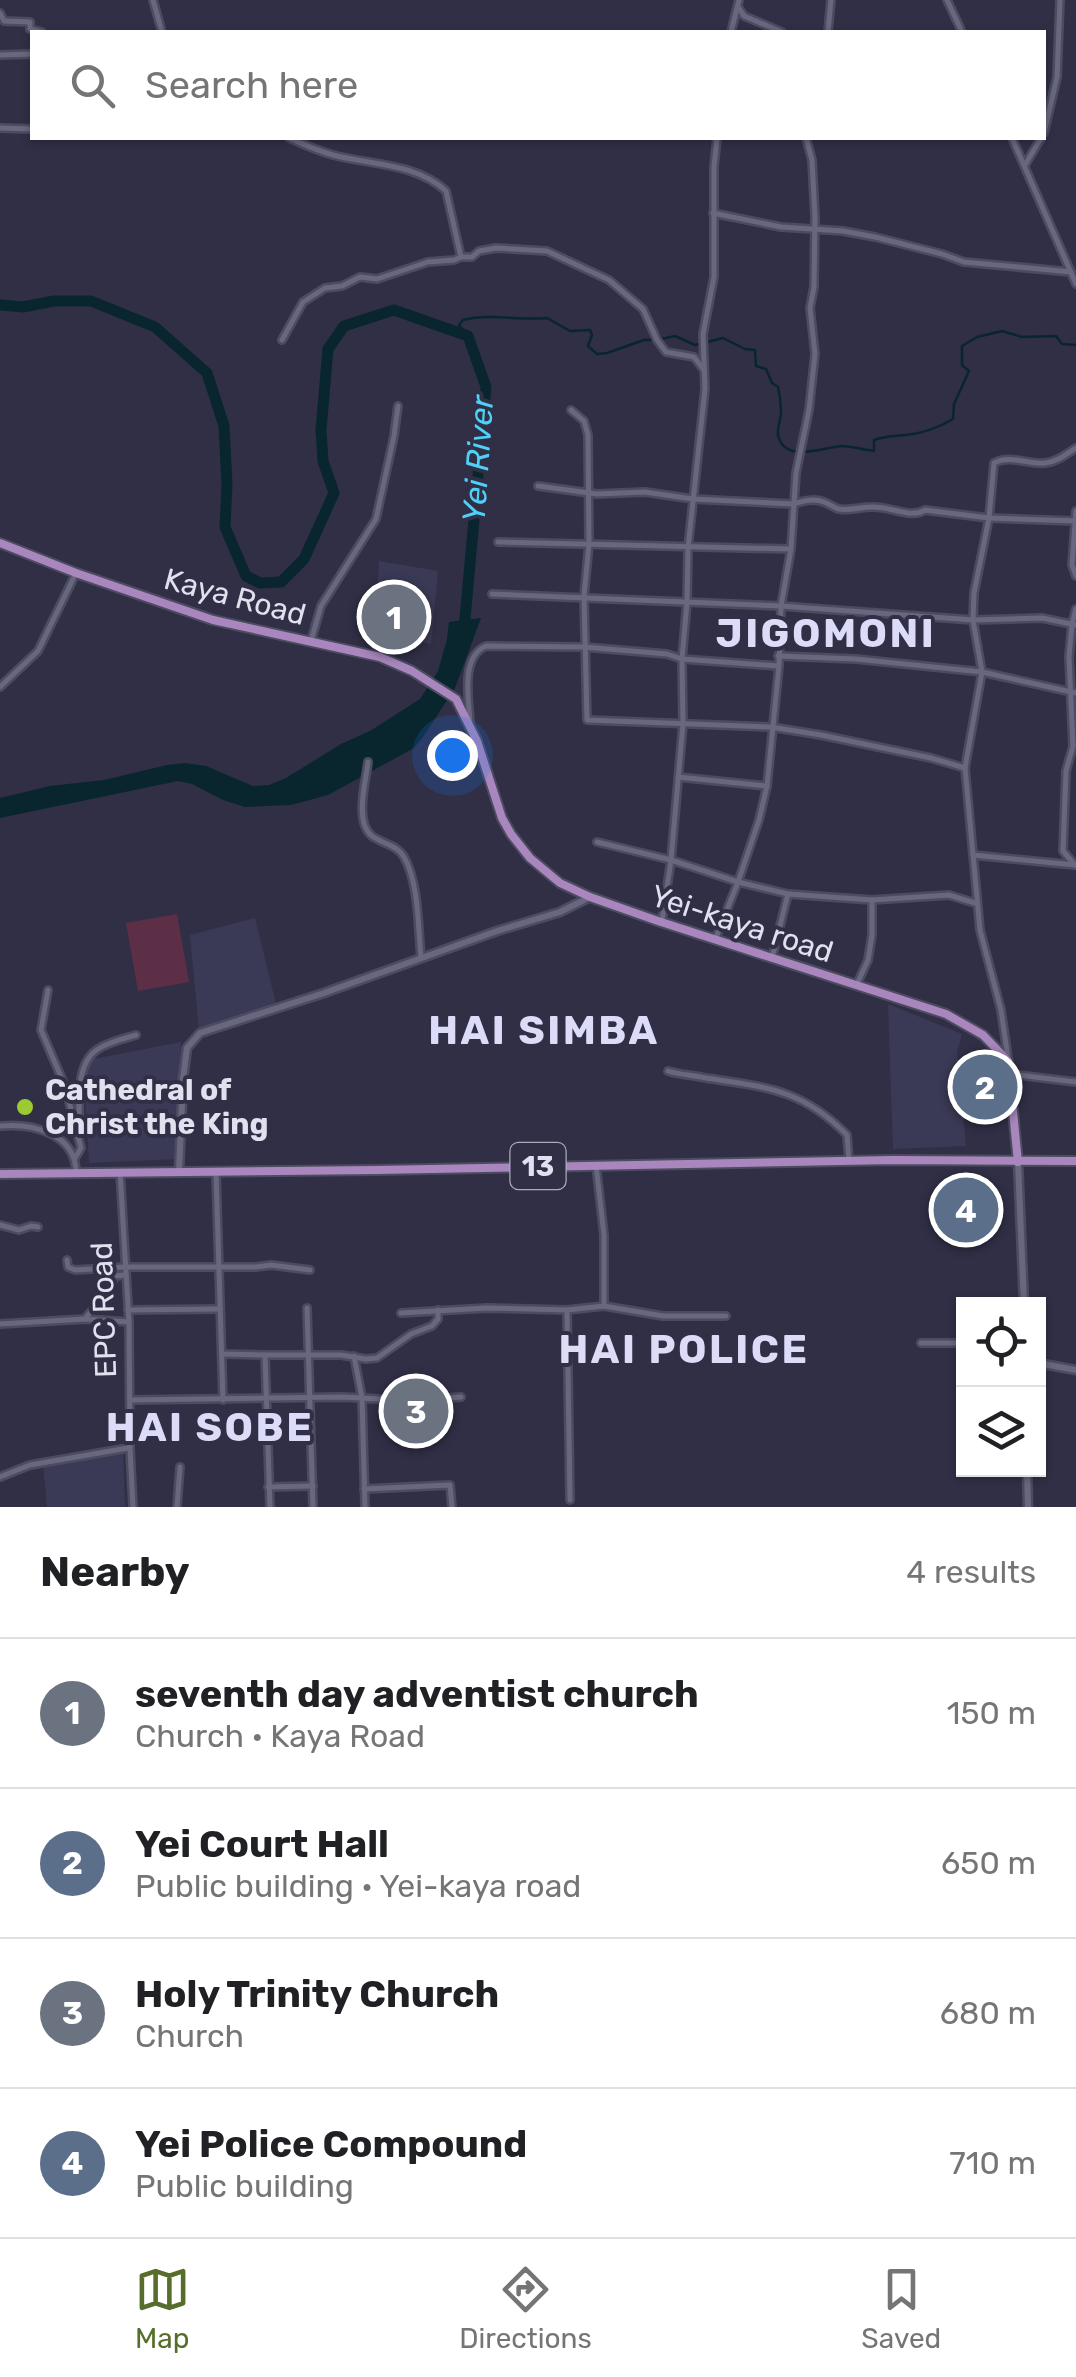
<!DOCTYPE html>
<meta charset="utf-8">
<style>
body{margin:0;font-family:Rubik,sans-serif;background:#f6f6f6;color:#202124}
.controls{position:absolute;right:30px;bottom:30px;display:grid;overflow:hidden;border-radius:0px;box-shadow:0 2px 8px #0004}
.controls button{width:90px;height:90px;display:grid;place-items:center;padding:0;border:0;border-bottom:2px solid #e0e0e0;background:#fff;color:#202124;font:50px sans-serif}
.you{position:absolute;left:452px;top:755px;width:35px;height:35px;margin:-25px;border:8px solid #fff;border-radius:50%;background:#1a73e8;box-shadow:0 0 0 15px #1a73e833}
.badge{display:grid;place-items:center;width:65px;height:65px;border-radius:50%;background:#576d2b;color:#fff;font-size:32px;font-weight:700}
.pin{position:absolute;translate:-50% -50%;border:5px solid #fff;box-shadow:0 2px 10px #0006}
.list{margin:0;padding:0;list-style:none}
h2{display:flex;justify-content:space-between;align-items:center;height:130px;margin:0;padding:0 40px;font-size:42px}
h2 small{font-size:32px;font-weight:400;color:#757577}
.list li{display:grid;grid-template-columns:65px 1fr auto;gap:30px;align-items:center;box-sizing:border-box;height:150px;padding:0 40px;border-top:2px solid #e0e0e0}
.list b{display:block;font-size:38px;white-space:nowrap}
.list p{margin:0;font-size:32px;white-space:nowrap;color:#757577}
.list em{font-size:32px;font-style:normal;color:#757577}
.icon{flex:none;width:55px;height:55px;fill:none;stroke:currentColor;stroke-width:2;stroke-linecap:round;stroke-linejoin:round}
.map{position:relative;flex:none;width:1076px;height:1507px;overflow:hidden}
.search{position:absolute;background:#fff;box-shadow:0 2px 8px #0004;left:30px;right:30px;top:30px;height:110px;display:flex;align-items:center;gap:25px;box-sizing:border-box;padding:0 35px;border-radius:0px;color:#757577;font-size:38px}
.sheet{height:730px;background:#fff}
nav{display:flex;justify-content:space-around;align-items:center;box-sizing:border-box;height:140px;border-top:2px solid #e0e0e0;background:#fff;font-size:28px;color:#757577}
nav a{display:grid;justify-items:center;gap:5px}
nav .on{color:#576d2b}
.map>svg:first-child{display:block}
.built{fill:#3b3a56}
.garden{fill:#5d2f46}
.water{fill:#09262f}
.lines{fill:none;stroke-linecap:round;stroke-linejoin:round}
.stream{stroke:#09262f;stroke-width:2.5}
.river{stroke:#09262f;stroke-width:11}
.minor-casing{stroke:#4c4b5f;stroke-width:10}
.tertiary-casing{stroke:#4c4b5f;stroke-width:11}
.primary-casing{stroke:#4c4b5f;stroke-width:12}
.minor{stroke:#686780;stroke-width:5}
.tertiary{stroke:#686780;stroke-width:6}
.primary{stroke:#a987be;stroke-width:8}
.poi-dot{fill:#9bcb33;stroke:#302f46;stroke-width:4}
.labels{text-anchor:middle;stroke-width:8;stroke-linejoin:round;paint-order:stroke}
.shield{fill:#302f46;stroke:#ababbc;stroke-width:2.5}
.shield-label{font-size:28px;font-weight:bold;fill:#e0e0ef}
.street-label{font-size:30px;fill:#e0e0ef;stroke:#302f46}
.poi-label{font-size:30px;font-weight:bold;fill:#e0e0ef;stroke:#302f46;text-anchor:start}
.water-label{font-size:32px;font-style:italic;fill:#4ed0f7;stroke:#302f46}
.district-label{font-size:40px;font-weight:bold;letter-spacing:2.5px;fill:#dcdcf9;stroke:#302f46}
</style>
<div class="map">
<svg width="1076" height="1507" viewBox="0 0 1076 1507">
<rect width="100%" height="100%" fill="#302f46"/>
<g class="built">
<path d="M379 561 438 571 431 644 375 634Z"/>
<path d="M255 918 276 1004 199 1030 190 935Z"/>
<path d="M888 1004 962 1034 957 1051 966 1146 893 1149Z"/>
<path d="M181 1042 178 1159 89 1163 83 1061Z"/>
<path d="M123 1451 125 1507H47L43 1464Z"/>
</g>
<path class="garden" d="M177 914 189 982 138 991 126 923Z"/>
<path class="water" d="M481 618 455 688 423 737 414 748 361 777 328 795 291 805 245 807 223 800 192 784 178 781 0 818V798L50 786 104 780 167 765 185 763 206 766 253 786 269 785 286 778 341 744 370 731 420 699 438 671 447 639 449 622Z"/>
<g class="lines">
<path class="stream" d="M468 336 459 325 463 320C491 313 520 321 547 318L570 331 590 330 592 335 588 346 597 354 607 353 644 340H657L675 336 695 345 723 338 745 349 755 350 756 366 766 369 772 383 778 387C780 395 781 404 781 412 781 420 777 427 778 435 784 464 824 447 842 446 853 446 863 450 874 451V440C885 436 895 436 906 435 924 433 938 428 953 419L954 404 969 371 962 365V346L977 337 1002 331 1022 337 1056 336 1062 344 1076 345"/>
<path class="river" d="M0 305 23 307 54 301H91L155 327 207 373 224 426 227 484 225 527 246 576 260 583 281 582 304 559 334 493 323 461 321 430 328 349 344 326 394 310 468 336 486 387 464 630 462 634"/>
<g class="minor-casing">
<g id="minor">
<path d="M153 0 162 32"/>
<path d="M947 0 962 32"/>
<path d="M738 7 744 16 782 32"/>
<path d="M0 13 4 21 30 22V29L42 32"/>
<path d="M731 32 739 0"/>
<path d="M828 32 831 0"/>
<path d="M0 55 32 54"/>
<path d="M0 128 32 129"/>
<path d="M1044 133 1057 77 1060 0"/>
<path d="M289 138C303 144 318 151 333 155 371 165 416 163 446 191L461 257H472L479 251 496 248 547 251 609 280 643 309 657 340 666 352 694 357 704 370"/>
<path d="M1012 138 1076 284"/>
<path d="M1025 165 1041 138"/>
<path d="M713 213 781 227 843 231 875 237 942 254 964 262 1071 272"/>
<path d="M282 340 303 302 325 288 342 286 360 277 377 279 428 262 454 260 461 257"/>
<path d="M571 410 584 421 588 435 589 544 584 596 587 720 771 727 821 735 931 758 965 768"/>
<path d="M538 486 597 494 645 492 693 499 793 504C803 501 814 498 824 502 830 504 834 508 839 509 851 511 860 507 871 507 891 506 910 519 925 510L989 518 1076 521"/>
<path d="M1076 511 1072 565 1076 576"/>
<path d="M498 542 790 549"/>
<path d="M492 594 781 606 973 620 1042 618 1076 625"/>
<path d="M311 641 321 606 376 519 394 436 398 406"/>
<path d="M778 656 856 659 982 672 1076 693"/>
<path d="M0 687 38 651 76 573"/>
<path d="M470 723C469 700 460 657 486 646L584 647 667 654 682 659 778 666"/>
<path d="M368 762C366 781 354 822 372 836 383 844 397 845 404 857 419 883 418 928 421 957"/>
<path d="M678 777 767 786"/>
<path d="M597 842 671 860 738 882 788 894 872 900 949 895 975 903"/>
<path d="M973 855 1075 865"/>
<path d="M1075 865 1063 851 1066 771 1073 746 1069 657 1072 624 1076 609"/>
<path d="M662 921 671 860 683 724 682 659 687 602 688 548 705 389 703 334 714 277V167L717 138"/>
<path d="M715 940 738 882 759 820 767 786 779 666 781 606 791 549 796 473 809 410 815 354 810 308 814 287 815 217 812 160 806 138"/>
<path d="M772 958 788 894"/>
<path d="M857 984 868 960 872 935V900"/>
<path d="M48 990 41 1030 65 1086 81 1148 75 1158"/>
<path d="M1008 1058 1001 1010 980 930 965 768 982 672 973 620 974 593 989 518 994 463C1010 454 1028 465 1045 463 1057 462 1066 454 1076 448"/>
<path d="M668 1071C680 1075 694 1075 706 1078 766 1087 802 1089 847 1135L849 1161"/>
<path d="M1010 1074 1076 1082"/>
<path d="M0 1126C32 1123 76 1133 76 1173"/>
<path d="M79 1132C80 1106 74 1064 98 1049 109 1042 123 1039 136 1035"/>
<path d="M596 1165 604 1235V1306"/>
<path d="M120 1172 129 1322 130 1448 133 1507"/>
<path d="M216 1173 223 1400"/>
<path d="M0 1225 19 1230 31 1226 38 1227"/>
<path d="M67 1260 68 1267 75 1270 125 1267H256L271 1265 310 1270"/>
<path d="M307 1308 313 1507"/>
<path d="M128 1310 220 1309"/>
<path d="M567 1310 570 1500"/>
<path d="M401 1313 487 1308 567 1310 604 1306 663 1316H726"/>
<path d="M85 1319C94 1306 114 1290 114 1276L126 1275"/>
<path d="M0 1324 85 1319 129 1322"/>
<path d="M921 1343H964"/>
<path d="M223 1354 265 1355"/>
<path d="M354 1356 362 1398 365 1507"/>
<path d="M130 1400 343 1397 413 1401 461 1397"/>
<path d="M0 1477 30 1465 128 1448"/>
<path d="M268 1487 313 1486"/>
<path d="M364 1489 450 1485 452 1507"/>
<path d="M177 1507 180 1467"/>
<path d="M270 1507 265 1355H341L366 1359 377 1358 411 1334 432 1326 438 1319V1310"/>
</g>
</g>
<g class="tertiary-casing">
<g id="tertiary">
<path d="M1018 1162 1024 1304"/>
<path d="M179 1171 183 1079 187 1048 200 1033 324 993 497 931 560 912 590 897"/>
<path d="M1038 1363 1076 1370"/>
<path d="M1027 1470 1028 1507"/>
</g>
</g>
<g class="primary-casing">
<g id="primary">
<path d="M0 543 76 573 213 620 380 657 412 671 456 699 477 741 502 818 511 834 530 858 560 883 590 897 658 921 946 1014 983 1035 1008 1061 1018 1162"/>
<path d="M0 1174 377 1170 893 1160 1076 1161"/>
</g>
</g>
<use href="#minor" class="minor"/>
<use href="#tertiary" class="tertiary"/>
<use href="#primary" class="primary"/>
</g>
<circle class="poi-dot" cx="25" cy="1107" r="10"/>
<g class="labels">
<rect class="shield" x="510.5" y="1143" width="55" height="46" rx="8"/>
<g class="shield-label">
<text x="538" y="1176">13</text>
</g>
<g class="street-label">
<text transform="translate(235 597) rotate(15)" y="10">Kaya Road</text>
<text transform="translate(742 924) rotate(18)" y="10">Yei-kaya road</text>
<text transform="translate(104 1310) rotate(-92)" y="10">EPC Road</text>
</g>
<g class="poi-label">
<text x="45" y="1100">Cathedral of<tspan x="45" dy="34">Christ the King</tspan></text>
</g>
<g class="water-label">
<text transform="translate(478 459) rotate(-86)" y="11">Yei River</text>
</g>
<g class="district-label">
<text x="826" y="647">JIGOMONI</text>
<text x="544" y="1044">HAI SIMBA</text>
<text x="684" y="1363">HAI POLICE</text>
<text x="210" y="1441">HAI SOBE</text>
</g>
</g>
</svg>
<div class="controls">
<button><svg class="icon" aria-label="locate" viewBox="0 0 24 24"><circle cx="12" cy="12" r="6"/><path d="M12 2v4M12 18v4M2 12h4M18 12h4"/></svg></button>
<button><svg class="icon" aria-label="layers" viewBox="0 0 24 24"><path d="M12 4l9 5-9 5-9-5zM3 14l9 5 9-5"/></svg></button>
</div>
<div class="you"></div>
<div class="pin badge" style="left:394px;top:617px;background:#6b7280">1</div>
<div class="pin badge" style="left:985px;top:1087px;background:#5c6f8a">2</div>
<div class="pin badge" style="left:416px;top:1411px;background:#6b7280">3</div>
<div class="pin badge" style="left:966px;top:1210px;background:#5c6f8a">4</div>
<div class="search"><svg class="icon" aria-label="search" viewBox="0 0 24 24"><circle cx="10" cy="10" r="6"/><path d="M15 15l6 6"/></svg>Search here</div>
</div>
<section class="sheet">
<h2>Nearby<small>4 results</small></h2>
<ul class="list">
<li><span class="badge" style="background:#6b7280">1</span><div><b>seventh day adventist church</b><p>Church · Kaya Road</p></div><em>150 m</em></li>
<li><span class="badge" style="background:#5c6f8a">2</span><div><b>Yei Court Hall</b><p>Public building · Yei-kaya road</p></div><em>650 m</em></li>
<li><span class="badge" style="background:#6b7280">3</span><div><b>Holy Trinity Church</b><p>Church</p></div><em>680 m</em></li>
<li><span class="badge" style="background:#5c6f8a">4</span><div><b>Yei Police Compound</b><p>Public building</p></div><em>710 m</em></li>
</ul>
</section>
<nav>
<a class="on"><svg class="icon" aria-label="map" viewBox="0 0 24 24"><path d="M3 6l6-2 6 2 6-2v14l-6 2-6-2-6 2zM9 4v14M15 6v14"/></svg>Map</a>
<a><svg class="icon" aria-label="directions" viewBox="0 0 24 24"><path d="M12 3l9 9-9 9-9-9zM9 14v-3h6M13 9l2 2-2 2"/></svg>Directions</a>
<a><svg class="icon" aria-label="saved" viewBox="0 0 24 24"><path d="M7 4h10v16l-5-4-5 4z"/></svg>Saved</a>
</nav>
